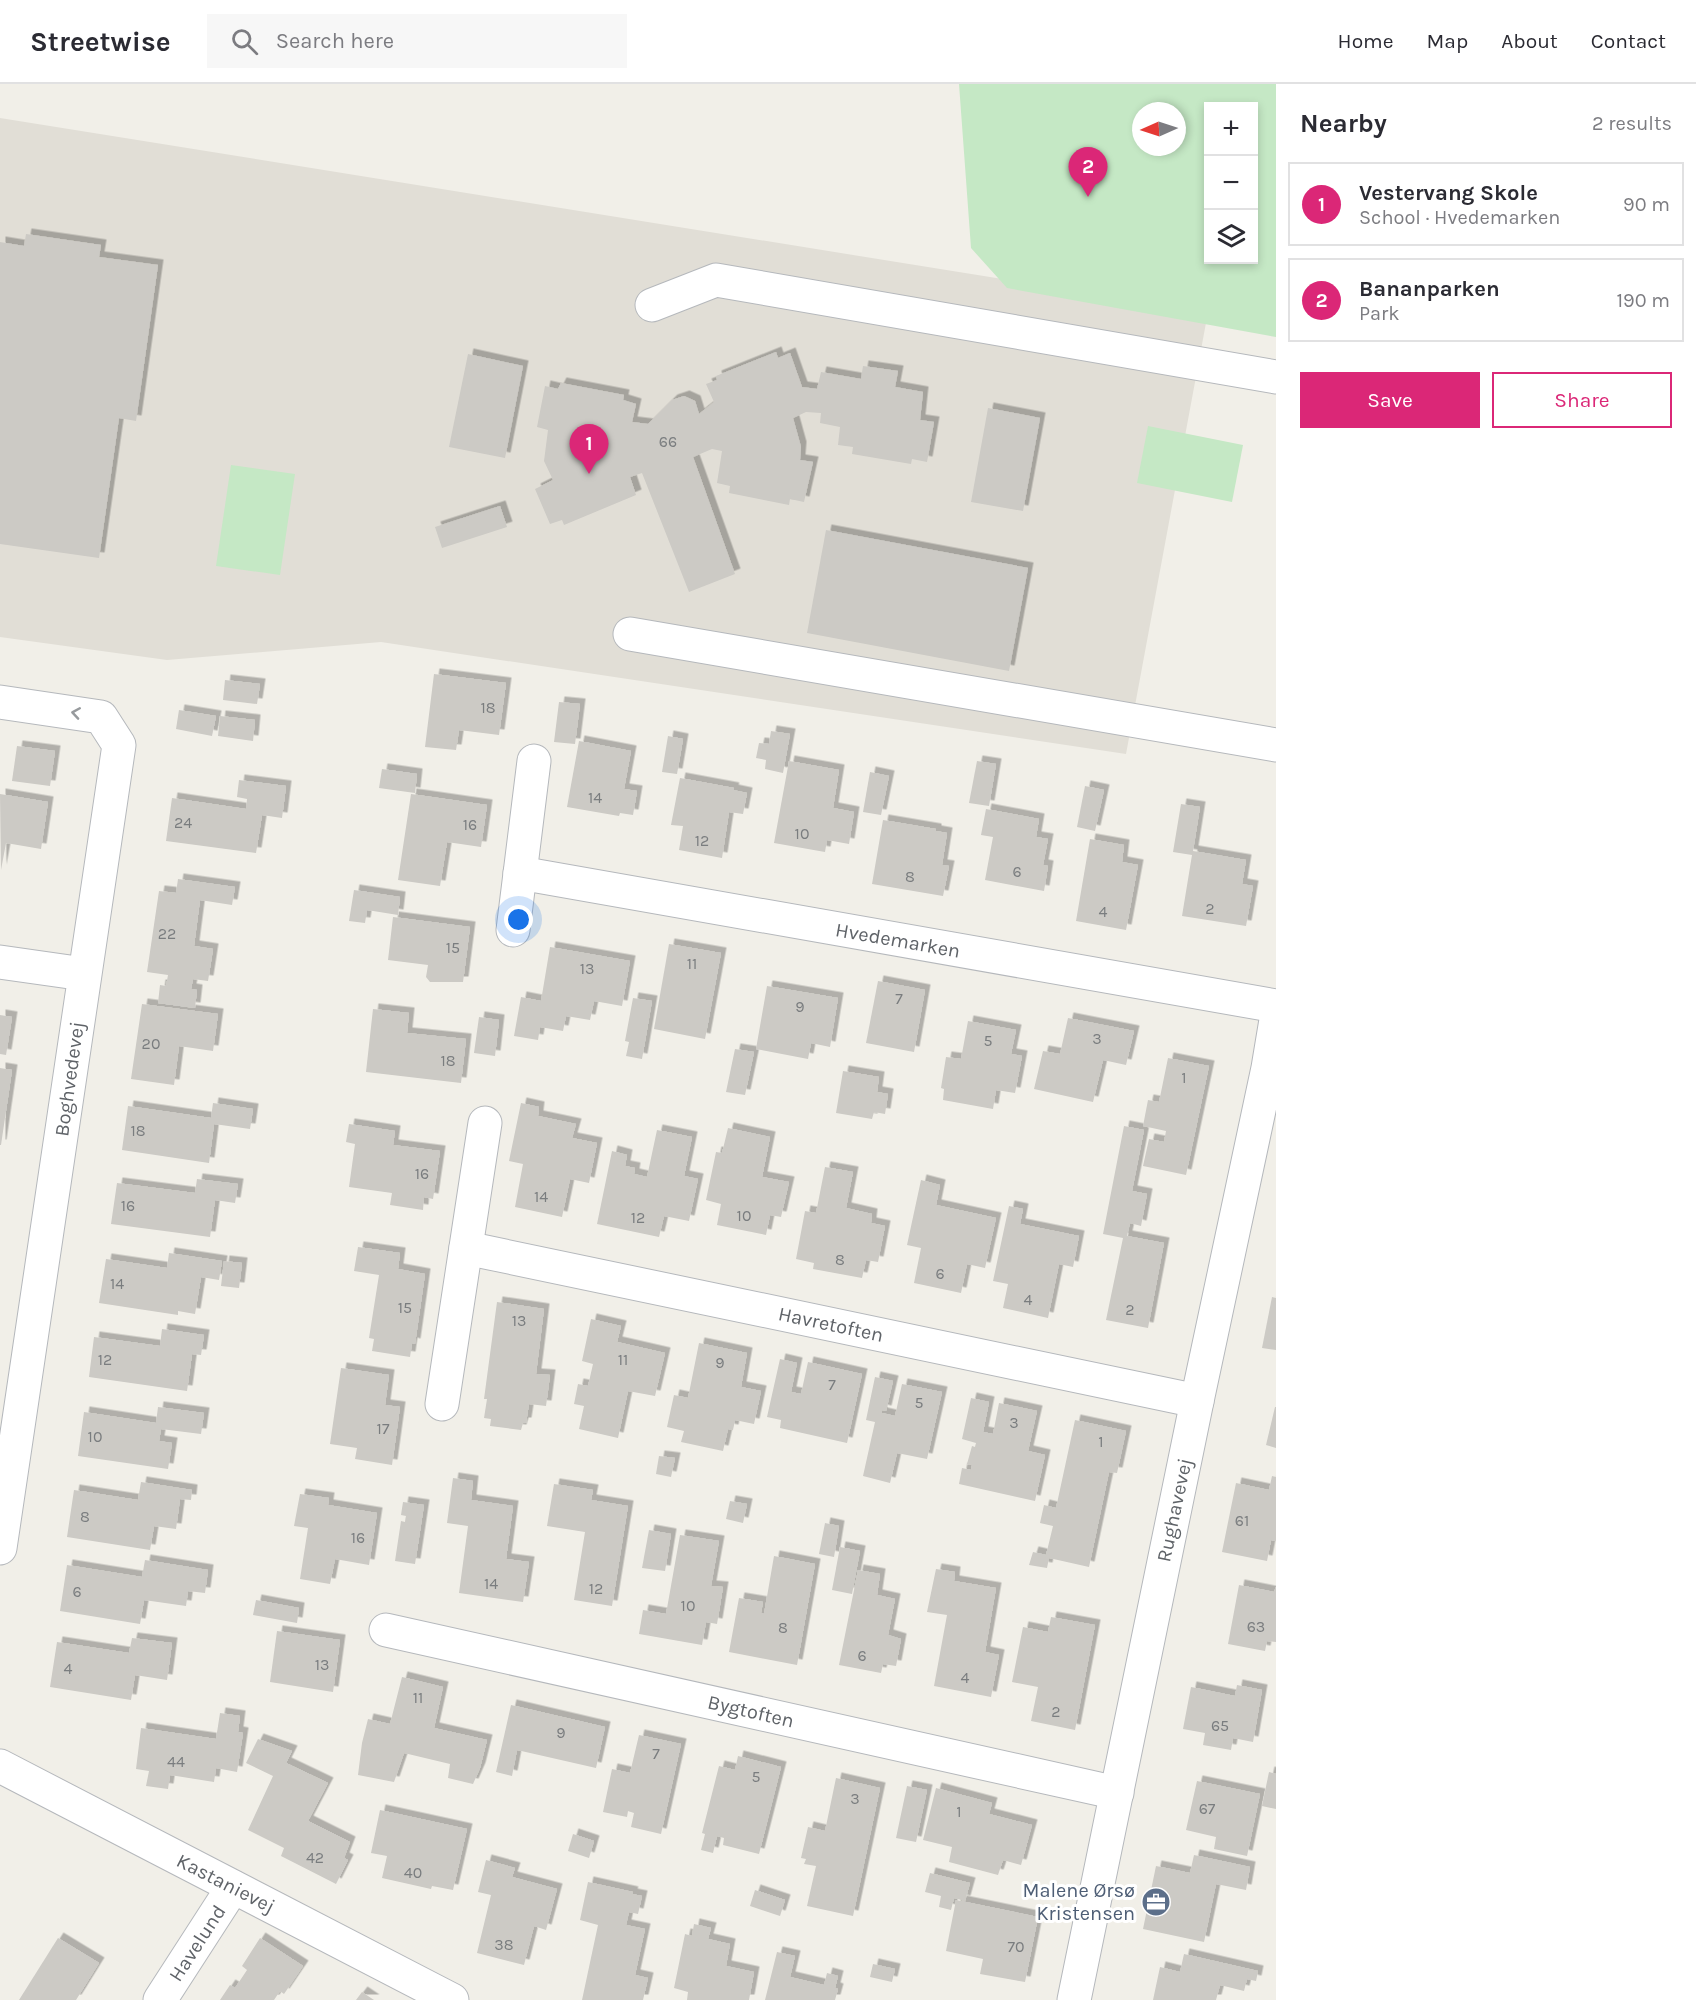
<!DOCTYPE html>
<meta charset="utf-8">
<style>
body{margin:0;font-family:Karla,sans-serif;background:#f7f7f7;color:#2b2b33}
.controls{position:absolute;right:18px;top:18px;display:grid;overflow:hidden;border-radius:0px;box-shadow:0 3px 9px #0003}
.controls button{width:54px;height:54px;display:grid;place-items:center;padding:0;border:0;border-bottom:2px solid #e1e1e2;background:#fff;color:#2b2b33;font:30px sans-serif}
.compass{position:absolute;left:1132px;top:18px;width:54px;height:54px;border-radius:50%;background:#fff;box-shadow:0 3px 9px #0003;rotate:267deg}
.you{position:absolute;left:519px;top:836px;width:21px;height:21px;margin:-15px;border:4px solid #fff;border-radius:50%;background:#1a73e8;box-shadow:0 0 0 9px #1a73e833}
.badge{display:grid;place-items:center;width:39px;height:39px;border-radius:50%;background:#db2777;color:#fff;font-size:20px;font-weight:700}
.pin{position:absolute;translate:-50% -50px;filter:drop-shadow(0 2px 3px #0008)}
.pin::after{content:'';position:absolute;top:32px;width:21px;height:18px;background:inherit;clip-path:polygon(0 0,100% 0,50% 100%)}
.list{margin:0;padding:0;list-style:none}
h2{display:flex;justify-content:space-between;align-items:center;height:78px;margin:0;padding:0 24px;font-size:26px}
h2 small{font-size:20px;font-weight:400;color:#7c7c81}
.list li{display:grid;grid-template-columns:39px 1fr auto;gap:18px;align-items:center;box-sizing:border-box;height:84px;margin:0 12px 12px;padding:0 12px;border:2px solid #e1e1e2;border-radius:0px}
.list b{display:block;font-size:22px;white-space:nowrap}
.list p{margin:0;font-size:20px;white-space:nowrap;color:#7c7c81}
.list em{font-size:20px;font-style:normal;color:#7c7c81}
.actions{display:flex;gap:12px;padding:18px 24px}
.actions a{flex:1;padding:14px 0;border:2px solid #db2777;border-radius:0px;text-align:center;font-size:21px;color:#db2777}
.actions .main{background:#db2777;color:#fff}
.icon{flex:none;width:33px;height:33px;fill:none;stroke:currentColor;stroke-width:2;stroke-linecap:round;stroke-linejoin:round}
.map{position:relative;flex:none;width:1276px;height:1916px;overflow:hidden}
header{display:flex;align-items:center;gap:36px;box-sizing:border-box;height:84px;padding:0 30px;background:#fff;border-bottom:2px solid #e1e1e2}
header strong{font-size:28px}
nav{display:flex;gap:33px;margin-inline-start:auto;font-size:21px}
.search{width:420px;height:54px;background:#f7f7f7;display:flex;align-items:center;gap:15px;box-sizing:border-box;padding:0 21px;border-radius:0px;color:#7c7c81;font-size:22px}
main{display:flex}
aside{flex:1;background:#fff}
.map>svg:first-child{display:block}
.education{fill:#e1ded6}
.green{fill:#c5e8c5;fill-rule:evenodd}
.building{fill:#cccac5;filter:url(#shadow)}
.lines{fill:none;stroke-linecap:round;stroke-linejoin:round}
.minor-casing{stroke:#b5b8bc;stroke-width:35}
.minor{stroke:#fff;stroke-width:33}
.oneway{stroke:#979a9d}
.labels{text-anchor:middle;stroke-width:6;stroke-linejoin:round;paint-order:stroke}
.number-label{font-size:16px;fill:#7a7d7f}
.street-label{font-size:20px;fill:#5f6368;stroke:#fff}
.service-label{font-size:20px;fill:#4e5e75;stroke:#fff;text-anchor:end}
</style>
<header>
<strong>Streetwise</strong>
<div class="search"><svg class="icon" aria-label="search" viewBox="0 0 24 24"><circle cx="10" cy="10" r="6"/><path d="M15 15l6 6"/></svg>Search here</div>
<nav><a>Home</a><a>Map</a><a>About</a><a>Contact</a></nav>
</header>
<main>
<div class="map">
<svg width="1276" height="1916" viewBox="0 0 1276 1916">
<defs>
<filter id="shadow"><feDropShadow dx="5.5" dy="-5.5" stdDeviation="0" flood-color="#0004"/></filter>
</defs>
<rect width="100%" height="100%" fill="#f1efe8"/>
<path class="education" d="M0 34 1208 228 1126 670 381 558 167 576 0 553Z"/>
<g class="green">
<path d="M959 0H1276V253L1007 204 971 164ZM1208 22H1254V176H1208ZM1141 27H1177V63H1141Z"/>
<path d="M1148 342 1243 361 1232 418 1137 399Z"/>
<path d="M231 381 295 390 280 491 216 482Z"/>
</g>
<g class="building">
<path d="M26 150 101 161 99 173 158 181 136 337 119 334 99 474 0 460V158L24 162Z"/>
<path d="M776 268 778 274 790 269 802 303 817 305 821 288 861 295 863 282 898 287 895 303 923 308 920 336 934 338 927 378 912 375 911 380 852 370 853 363 838 361 840 343 820 339 821 329 806 328 793 334 801 363 800 376 813 378 804 418 790 415 789 421 729 409 730 402 717 399 722 367 712 365 693 373 735 490 689 508 642 389 630 393 636 411 564 441 562 436 550 440 535 405 553 396 544 377 548 346 537 343 545 302 558 305 561 299 624 311 623 316 636 320 632 338 648 340 672 316 684 312 695 317 699 330 714 318 706 300 717 296 716 292Z"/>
<path d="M468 270 523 282 505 374 449 363Z"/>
<path d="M988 324 1040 334 1023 427 971 418Z"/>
<path d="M500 422 507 443 442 464 435 443Z"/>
<path d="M826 446 1028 484 1009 587 807 549Z"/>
<path d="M434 590 506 599 499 651 459 646 456 666 425 663Z"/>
<path d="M225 596 260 600 257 620 223 616Z"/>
<path d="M559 618 580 620 575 660 554 658Z"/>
<path d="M179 626 216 632 212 652 176 645Z"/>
<path d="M220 632 255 636 253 657 218 652Z"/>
<path d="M771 647 790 650 783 689 765 685 766 676 756 674 759 659 769 660Z"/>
<path d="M668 652 683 655 677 690 662 688Z"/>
<path d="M579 657 631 667 624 705 637 707 633 731 620 729 619 732 567 723Z"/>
<path d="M17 662 55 667 50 702 12 697Z"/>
<path d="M789 677 839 686 833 724 854 728 849 760 827 756 825 768 774 759Z"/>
<path d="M977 677 996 680 989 722 969 719Z"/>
<path d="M382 685 417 690 415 709 379 704Z"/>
<path d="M870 688 889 692 881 731 863 728Z"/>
<path d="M680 694 734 704 733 706 747 709 743 730 729 728 722 774 679 766 683 742 671 741Z"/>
<path d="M239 696 286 702 282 734 262 731 256 769 166 757 172 714 246 725 247 715 237 713Z"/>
<path d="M1085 702 1104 706 1095 747 1077 743Z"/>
<path d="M0 710 48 718 41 765 6 759 1 786Z"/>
<path d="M411 710 487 721 481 763 447 758 440 802 398 796Z"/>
<path d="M1181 720 1200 723 1193 767 1246 776 1242 800 1253 802 1246 842 1182 832 1192 771 1173 768Z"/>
<path d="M986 725 1039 735 1036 753 1048 755 1043 781 1048 782 1044 807 985 796 993 753 981 751Z"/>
<path d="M883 736 936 745V747L947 749 942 781 949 782 943 812 872 800Z"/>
<path d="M1090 755 1124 761 1122 778 1138 781 1126 846 1076 837Z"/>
<path d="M178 795 235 803 232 821 200 816 194 862 213 865 208 897 193 895 191 905 197 906 195 924 158 919 160 901 166 902 168 891 147 888 159 807 176 809Z"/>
<path d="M354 806 400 813 398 831 367 826 365 839 349 837Z"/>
<path d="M393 833 470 843 463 898H430L426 893 428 881 388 876Z"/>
<path d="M669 860 721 869 705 955 654 945Z"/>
<path d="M550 863 630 877 622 922 594 917 590 936 566 932 563 947 540 943 538 956 514 952 521 913 541 917Z"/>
<path d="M878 897 925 906 914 968 866 959Z"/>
<path d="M767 902 838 914 830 963 811 959 808 975 756 965Z"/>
<path d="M633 914 652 917 642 975 626 972 629 958 625 957Z"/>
<path d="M142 920 218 930 213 967 179 962 174 1001 131 995Z"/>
<path d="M373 925 409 929 407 949 466 955 461 999 366 988Z"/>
<path d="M0 931 12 933 6 971 0 970Z"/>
<path d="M479 933 499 936 495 972 474 969Z"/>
<path d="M1068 934 1134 947 1126 981 1103 976 1093 1018 1034 1005 1043 967 1060 970Z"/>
<path d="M968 937 1016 946 1011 970 1022 972 1015 1009 996 1006 993 1025 943 1016 944 1005 941 1004 946 973 961 975Z"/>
<path d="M735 965 754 968 745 1011 726 1008Z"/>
<path d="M1168 974 1209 982 1186 1091 1143 1082 1149 1055 1164 1058 1166 1047 1143 1042 1148 1016 1159 1018Z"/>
<path d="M0 984 12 986 1 1061H0Z"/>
<path d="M843 987 879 993 877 1008 888 1010 885 1030 874 1028 872 1035 836 1029Z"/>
<path d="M213 1019 253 1025 250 1045 214 1040 209 1079 122 1066 128 1022 211 1034Z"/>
<path d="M521 1019 539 1023 538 1032 576 1040 572 1054 597 1059 589 1099 570 1095 562 1133 515 1123 523 1080 509 1077Z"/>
<path d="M349 1040 395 1047 393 1061 440 1067 433 1115 424 1113 423 1126 390 1121 392 1109 349 1103 355 1060 346 1058Z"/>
<path d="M1124 1042 1144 1046 1132 1107 1147 1110 1141 1142 1130 1139 1127 1152 1164 1159 1148 1244 1106 1236 1123 1154 1103 1150Z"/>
<path d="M728 1044 770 1053 762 1093 789 1098 781 1133 770 1131 766 1151 717 1141 721 1120 706 1116 716 1068 722 1069Z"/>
<path d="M657 1046 692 1053 684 1092 698 1095 689 1137 664 1132 659 1153 597 1140 612 1067 627 1071 625 1082 635 1084 634 1090 647 1093Z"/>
<path d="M825 1083 853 1088 846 1124 872 1130 871 1139 885 1142 878 1178 866 1176 862 1194 813 1185 814 1179 796 1175 805 1127 816 1129Z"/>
<path d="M197 1095 238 1100 235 1119 215 1116 210 1153 111 1140 117 1099 195 1109Z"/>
<path d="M921 1096 940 1101 936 1121 996 1134 985 1184 967 1180 961 1209 914 1199 921 1164 907 1161Z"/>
<path d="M1009 1122 1023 1125 1020 1140 1079 1152 1073 1183 1059 1180 1048 1234 1003 1224 1008 1200 993 1197Z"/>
<path d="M358 1163 400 1169 398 1185 425 1190 415 1260 412 1259 410 1273 372 1267 374 1255 369 1254 379 1191 354 1187Z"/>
<path d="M169 1169 222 1177 219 1196 201 1193 195 1230 178 1227V1231L99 1219 106 1175 167 1184Z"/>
<path d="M224 1177 242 1179 239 1204 221 1202Z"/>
<path d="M1272 1213 1276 1214V1266L1262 1264Z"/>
<path d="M497 1218 544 1225 536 1290 550 1291 546 1322 529 1320 526 1339H523L521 1346 490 1342 491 1335 484 1334 487 1315H484Z"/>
<path d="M591 1235 621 1242 617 1258 665 1269 655 1312 628 1307 618 1354 579 1345 584 1322 574 1320 578 1300 588 1302 593 1280 582 1277Z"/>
<path d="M162 1245 204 1251 201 1271 192 1270 187 1307 89 1293 94 1253 160 1262Z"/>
<path d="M699 1259 747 1269 741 1303 761 1307 754 1340 735 1336 733 1346 728 1345 723 1367 681 1358 684 1347 667 1343 674 1311 688 1314Z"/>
<path d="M780 1275 797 1279 791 1308 801 1310 808 1278 862 1290 847 1359 780 1344 781 1336 767 1333Z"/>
<path d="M341 1284 389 1291 385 1321 400 1323 392 1381 355 1375 357 1364 330 1360Z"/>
<path d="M875 1293 893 1297 886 1327 882 1326V1329L895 1332 902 1300 942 1308 927 1375 897 1369 890 1399 863 1392 875 1338 866 1336Z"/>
<path d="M971 1314 989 1318 983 1348 993 1350 999 1319 1037 1327 1028 1367 1045 1371 1035 1417 959 1400 962 1384 971 1386 972 1381 967 1380 972 1362 975 1363 976 1359 962 1355Z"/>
<path d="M158 1323 204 1329 201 1350 161 1345 159 1357 172 1359 168 1385 78 1372 84 1328 156 1339Z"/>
<path d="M1275 1323H1276V1364L1266 1361Z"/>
<path d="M1075 1336 1126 1347 1117 1389 1109 1388 1089 1483 1049 1474 1047 1484 1029 1481 1033 1468 1046 1471 1053 1442 1040 1439 1044 1421 1056 1424Z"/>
<path d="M659 1372 675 1374 671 1393 656 1390Z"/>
<path d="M1272 1392 1276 1393V1457L1271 1456 1267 1477 1222 1468 1236 1399 1269 1406Z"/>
<path d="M453 1394 473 1397 471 1416 513 1422 506 1475 529 1478 523 1518 459 1509 468 1442 447 1439Z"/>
<path d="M141 1398 192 1406 191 1416 180 1415 176 1445 154 1442 150 1466 67 1453 74 1406 138 1416Z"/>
<path d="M554 1400 593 1406 591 1416 628 1422 612 1522 574 1516 585 1448 547 1442Z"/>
<path d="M300 1410 329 1414 328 1421 377 1429 369 1481 335 1475 330 1500 300 1495 308 1444 294 1442Z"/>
<path d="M730 1417 747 1420 743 1439 726 1435Z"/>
<path d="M403 1418 424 1421 415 1480 395 1477 401 1437 405 1438 406 1432 401 1431Z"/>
<path d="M825 1439 839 1442 834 1473 819 1470Z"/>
<path d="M649 1446 671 1450 665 1487 642 1484Z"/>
<path d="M680 1451 719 1457 711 1502 723 1503 717 1540 706 1538 702 1561 639 1550 643 1526 666 1530Z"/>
<path d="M840 1463 860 1467 852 1510 832 1506Z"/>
<path d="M774 1472 815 1480 797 1581 729 1568 739 1514 763 1518 761 1529 764 1530Z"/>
<path d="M145 1476 208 1486 205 1509 188 1507 186 1522 144 1516 140 1540 60 1527 67 1481 142 1493Z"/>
<path d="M936 1485 955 1488 954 1497 996 1504 985 1568 999 1571 991 1613 934 1602 947 1531 927 1528Z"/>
<path d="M858 1486 880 1490 877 1511 895 1515 888 1551 901 1555 896 1582 883 1580 881 1589 839 1581Z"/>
<path d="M1239 1501 1274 1508 1276 1503V1558L1267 1557 1265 1567 1228 1560Z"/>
<path d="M256 1516 299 1524 297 1539 253 1531Z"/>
<path d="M1051 1533 1095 1541 1075 1646 1031 1637 1038 1603 1012 1598 1023 1543 1048 1548Z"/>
<path d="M277 1547 340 1556 333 1608 270 1598Z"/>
<path d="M132 1554 172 1559 167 1596 135 1591 131 1616 50 1603 57 1558 129 1569Z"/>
<path d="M402 1593 443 1603 434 1644 487 1656 480 1684 473 1700 448 1694 450 1680 404 1669 394 1698 358 1691 362 1659 368 1635 390 1640Z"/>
<path d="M1237 1601 1262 1606 1253 1658 1233 1654 1231 1666 1203 1661 1205 1649 1183 1645 1191 1603 1235 1612Z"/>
<path d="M511 1621 605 1643 596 1684 517 1666 512 1692 496 1688Z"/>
<path d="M220 1629 240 1632 238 1648 243 1649 237 1688 216 1684 214 1698 170 1691 168 1705 146 1702 149 1687 136 1685 141 1644 216 1655Z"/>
<path d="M639 1651 681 1660 661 1750 631 1743 634 1729 628 1727 627 1733 603 1728 612 1685 630 1689Z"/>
<path d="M258 1655 292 1667 286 1679 328 1699 308 1737 350 1758 344 1774 348 1776 336 1800 281 1772 284 1764 248 1746 273 1692 246 1679Z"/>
<path d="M738 1672 781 1683 759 1770 723 1761 724 1754 717 1752 713 1769 701 1766 705 1750 702 1749 719 1682 735 1686Z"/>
<path d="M1269 1688 1276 1690V1725L1262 1722Z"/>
<path d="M836 1694 880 1704 853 1832 807 1822 816 1782 804 1780 806 1775 801 1774 808 1743 825 1747Z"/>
<path d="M1197 1697 1260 1710 1247 1772 1214 1765 1216 1753 1186 1746Z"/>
<path d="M907 1702 927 1706 916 1758 896 1754Z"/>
<path d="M936 1704 992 1719 989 1730 1032 1741 1021 1781 1003 1776 998 1791 949 1778 952 1763 923 1756Z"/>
<path d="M380 1726 467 1745 453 1806 432 1802 431 1805 382 1794 387 1772 371 1769Z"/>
<path d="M573 1750 594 1757 589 1774 568 1767Z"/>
<path d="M1194 1771 1250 1783 1246 1806 1216 1800 1204 1858 1143 1845 1156 1782 1190 1789Z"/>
<path d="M486 1776 515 1784 512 1793 557 1805 546 1846 534 1842 524 1881 477 1869 491 1811 478 1808Z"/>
<path d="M930 1789 970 1799 965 1817 954 1814 951 1826 939 1823 941 1812 925 1808Z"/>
<path d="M588 1798 633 1808 632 1810 642 1812 638 1830 629 1828 626 1841 645 1845 635 1891 648 1894 643 1916H582L598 1841 580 1836Z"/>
<path d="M755 1806 785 1816 780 1832 750 1822Z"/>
<path d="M956 1816 1038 1833 1025 1898 980 1890 983 1875 946 1867Z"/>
<path d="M694 1840 711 1844 708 1855 730 1860 726 1882 754 1888 749 1916H687L688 1908 674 1904 685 1850 692 1852Z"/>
<path d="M58 1854 99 1879 76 1916H19Z"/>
<path d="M260 1854 303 1882 284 1910 280 1907 274 1916H220L230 1901 235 1904 247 1886 242 1882Z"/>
<path d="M777 1868 795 1872 790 1893 824 1901 827 1889 838 1892 835 1904 838 1905 835 1916H765Z"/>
<path d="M1184 1870 1258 1887 1256 1897 1247 1895 1244 1907 1220 1901 1216 1916H1153L1160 1883 1180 1888Z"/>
<path d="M873 1880 895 1885 892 1898 870 1893Z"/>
<path d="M362 1908 374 1916H356Z"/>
</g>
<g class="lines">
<g class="minor-casing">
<g id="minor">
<path d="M652 221 716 196 1276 293"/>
<path d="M630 550 1276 661"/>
<path d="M0 618 101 633 119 661 0 1464"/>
<path d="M520 789 1276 922"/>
<path d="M513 846 534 677"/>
<path d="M0 878 84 890"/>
<path d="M466 1164 1197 1317"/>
<path d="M442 1320 485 1039"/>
<path d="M386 1546 1117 1709"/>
<path d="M0 1682 452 1916"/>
<path d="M160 1916 233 1803"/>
<path d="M1074 1916 1197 1317 1268 984 1276 936"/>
</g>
</g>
<use href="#minor" class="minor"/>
</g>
<defs><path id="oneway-chevron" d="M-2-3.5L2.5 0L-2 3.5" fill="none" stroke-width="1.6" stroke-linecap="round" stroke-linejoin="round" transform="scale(1.5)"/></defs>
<use class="oneway" href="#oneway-chevron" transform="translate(76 629) rotate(-171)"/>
<defs>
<g id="office-disc" transform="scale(1.5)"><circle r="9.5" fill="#5c6f8a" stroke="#fff"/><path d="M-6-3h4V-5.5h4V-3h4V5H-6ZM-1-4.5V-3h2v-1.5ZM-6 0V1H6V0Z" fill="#fff"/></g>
</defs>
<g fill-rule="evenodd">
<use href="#office-disc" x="1156" y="1818"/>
</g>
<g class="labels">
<g class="number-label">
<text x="668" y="363">66</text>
<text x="488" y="629">18</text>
<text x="595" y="719">14</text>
<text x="183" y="744">24</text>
<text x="470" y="746">16</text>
<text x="802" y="755">10</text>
<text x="702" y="762">12</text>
<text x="1017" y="793">6</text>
<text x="910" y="798">8</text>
<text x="1210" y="830">2</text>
<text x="1103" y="833">4</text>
<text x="167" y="855">22</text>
<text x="453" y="869">15</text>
<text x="692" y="885">11</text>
<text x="587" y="890">13</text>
<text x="899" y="920">7</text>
<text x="800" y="928">9</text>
<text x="1097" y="960">3</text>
<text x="988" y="962">5</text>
<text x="151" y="965">20</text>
<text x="448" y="982">18</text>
<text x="1184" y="999">1</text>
<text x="138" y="1052">18</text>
<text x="422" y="1095">16</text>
<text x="541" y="1118">14</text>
<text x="128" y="1127">16</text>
<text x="744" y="1137">10</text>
<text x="638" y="1139">12</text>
<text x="840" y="1181">8</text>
<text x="940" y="1195">6</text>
<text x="117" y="1205">14</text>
<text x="1028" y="1221">4</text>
<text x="405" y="1229">15</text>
<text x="1130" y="1231">2</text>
<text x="519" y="1242">13</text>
<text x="105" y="1281">12</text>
<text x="623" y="1281">11</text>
<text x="720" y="1284">9</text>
<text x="832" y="1306">7</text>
<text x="919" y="1324">5</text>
<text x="1014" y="1344">3</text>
<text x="383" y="1350">17</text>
<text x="95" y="1358">10</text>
<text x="1101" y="1363">1</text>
<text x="85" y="1438">8</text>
<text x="1242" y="1442">61</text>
<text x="358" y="1459">16</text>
<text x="491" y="1505">14</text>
<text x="596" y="1510">12</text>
<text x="77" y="1513">6</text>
<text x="688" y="1527">10</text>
<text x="1256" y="1548">63</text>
<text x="783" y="1549">8</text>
<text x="862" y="1577">6</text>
<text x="322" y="1586">13</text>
<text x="68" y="1590">4</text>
<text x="965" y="1599">4</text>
<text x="418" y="1619">11</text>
<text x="1056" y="1633">2</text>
<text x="1220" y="1647">65</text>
<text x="561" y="1654">9</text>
<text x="656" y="1675">7</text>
<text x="176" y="1683">44</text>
<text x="756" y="1698">5</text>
<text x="855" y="1720">3</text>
<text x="1207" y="1730">67</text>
<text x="959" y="1733">1</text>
<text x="315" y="1779">42</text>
<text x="413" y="1794">40</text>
<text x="504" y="1866">38</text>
<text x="1016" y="1868">70</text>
</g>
<g class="street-label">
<text transform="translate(898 856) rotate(10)" y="7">Hvedemarken</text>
<text transform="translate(69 995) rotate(-82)" y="7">Boghvedevej</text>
<text transform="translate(831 1240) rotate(12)" y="7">Havretoften</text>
<text transform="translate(1174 1426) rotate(-78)" y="7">Rughavevej</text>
<text transform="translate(751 1627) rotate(13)" y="7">Bygtoften</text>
<text transform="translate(226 1799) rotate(27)" y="7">Kastanievej</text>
<text transform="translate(197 1859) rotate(-57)" y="7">Havelund</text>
</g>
<g class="service-label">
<text x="1135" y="1813">Malene Ørsø<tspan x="1135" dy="23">Kristensen</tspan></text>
</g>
</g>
</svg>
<div class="controls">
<button>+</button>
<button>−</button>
<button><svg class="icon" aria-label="layers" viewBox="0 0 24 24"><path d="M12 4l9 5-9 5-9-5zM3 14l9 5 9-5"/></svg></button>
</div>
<svg class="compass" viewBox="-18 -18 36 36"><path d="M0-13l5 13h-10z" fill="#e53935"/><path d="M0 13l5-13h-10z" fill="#7c7c81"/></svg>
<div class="you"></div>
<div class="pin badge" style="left:589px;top:390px">1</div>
<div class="pin badge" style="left:1088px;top:113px">2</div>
</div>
<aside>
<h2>Nearby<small>2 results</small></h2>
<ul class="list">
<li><span class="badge">1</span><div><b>Vestervang Skole</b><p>School · Hvedemarken</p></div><em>90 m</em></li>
<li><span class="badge">2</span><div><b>Bananparken</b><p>Park</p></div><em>190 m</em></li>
</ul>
<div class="actions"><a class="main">Save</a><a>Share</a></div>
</aside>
</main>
